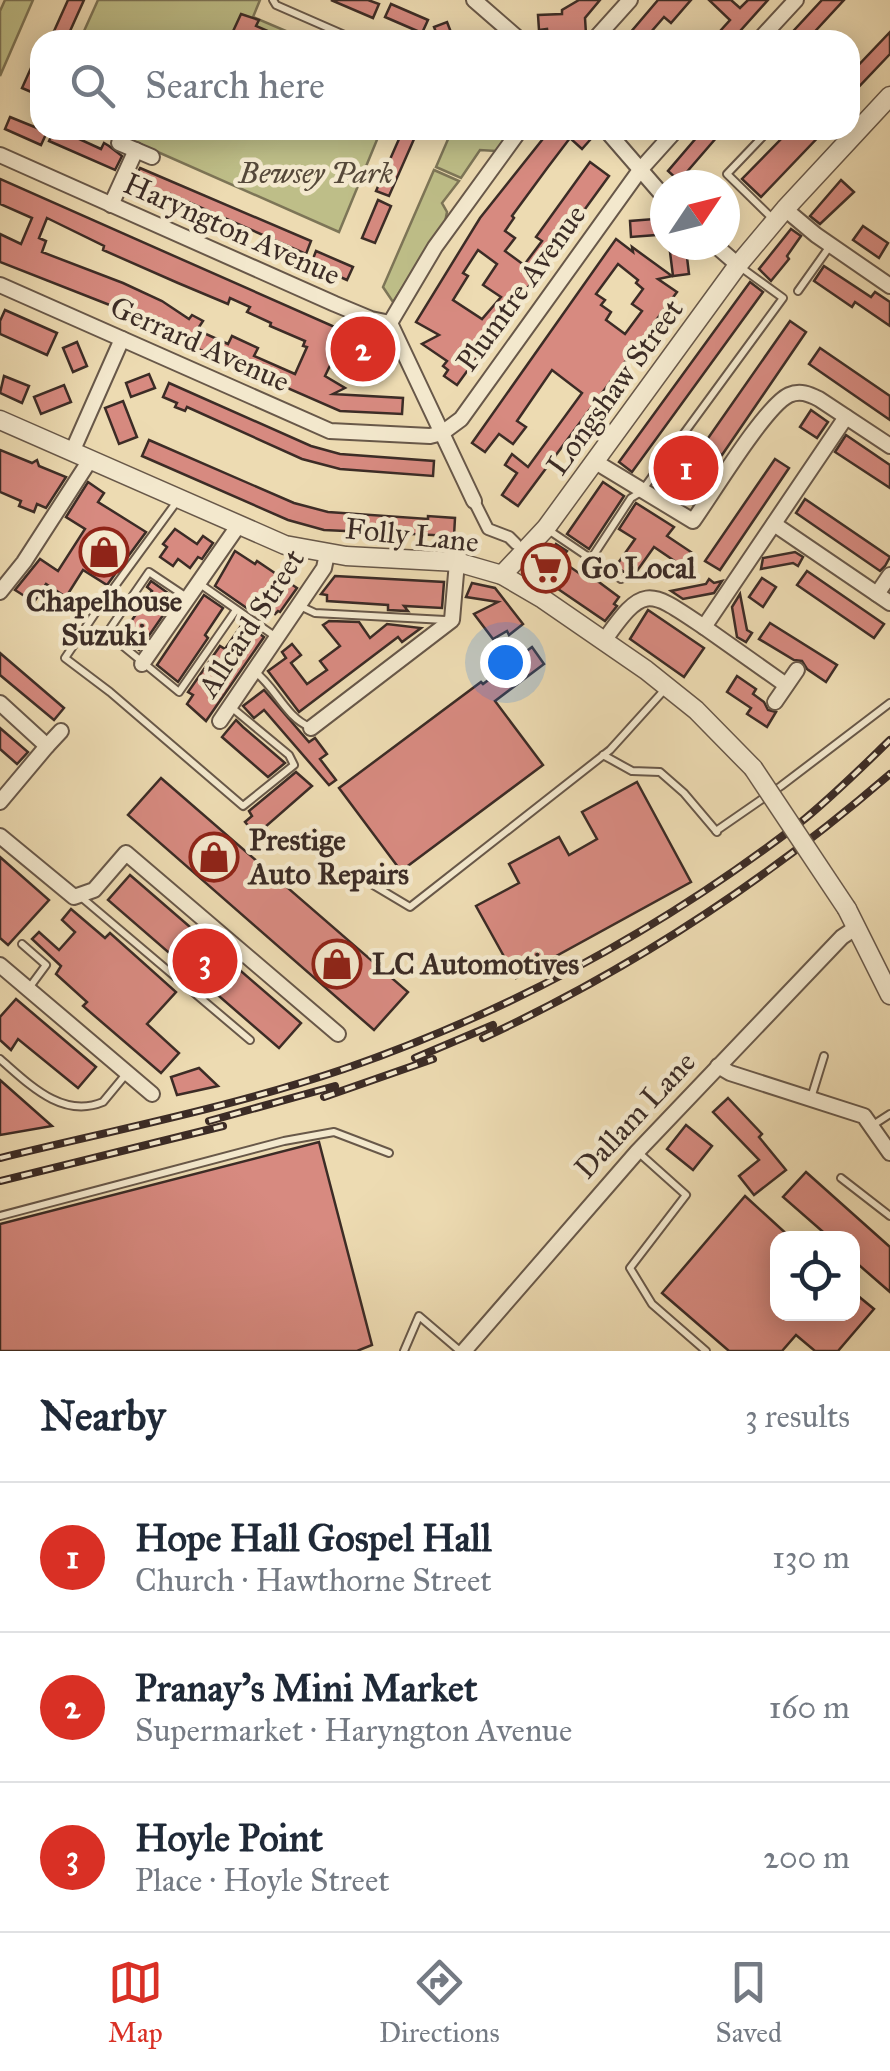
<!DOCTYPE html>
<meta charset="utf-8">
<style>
body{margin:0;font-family:"IM FELL Great Primer",serif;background:#f6f6f7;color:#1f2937}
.controls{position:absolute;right:30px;bottom:30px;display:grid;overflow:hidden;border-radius:20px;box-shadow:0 5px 25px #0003}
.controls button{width:90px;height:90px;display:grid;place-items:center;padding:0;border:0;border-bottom:2px solid #e0e1e3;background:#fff;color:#1f2937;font:50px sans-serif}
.compass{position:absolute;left:650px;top:170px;width:90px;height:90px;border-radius:50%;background:#fff;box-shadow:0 5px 25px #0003;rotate:55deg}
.you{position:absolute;left:505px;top:662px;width:35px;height:35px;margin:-25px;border:8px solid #fff;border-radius:50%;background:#1a73e8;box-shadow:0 0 0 15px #1a73e833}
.badge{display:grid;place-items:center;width:65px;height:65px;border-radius:50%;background:#d93025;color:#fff;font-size:32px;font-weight:700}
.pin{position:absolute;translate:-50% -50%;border:5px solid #fff;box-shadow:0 2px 10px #0006}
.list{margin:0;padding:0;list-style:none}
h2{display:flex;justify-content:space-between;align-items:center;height:130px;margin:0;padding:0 40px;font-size:42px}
h2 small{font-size:32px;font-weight:400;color:#747a83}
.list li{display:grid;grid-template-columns:65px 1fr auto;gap:30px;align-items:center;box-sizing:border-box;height:150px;padding:0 40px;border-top:2px solid #e0e1e3}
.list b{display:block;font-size:38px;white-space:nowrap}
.list p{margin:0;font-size:32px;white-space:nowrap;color:#747a83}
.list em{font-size:32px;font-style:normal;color:#747a83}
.icon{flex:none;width:55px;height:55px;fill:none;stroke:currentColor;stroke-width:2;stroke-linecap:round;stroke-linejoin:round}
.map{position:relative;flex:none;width:890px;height:1351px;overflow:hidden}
.search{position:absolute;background:#fff;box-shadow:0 5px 25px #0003;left:30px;right:30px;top:30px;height:110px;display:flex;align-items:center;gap:25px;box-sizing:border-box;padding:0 35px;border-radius:30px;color:#747a83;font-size:38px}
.sheet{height:580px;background:#fff}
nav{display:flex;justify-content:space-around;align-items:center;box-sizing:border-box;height:140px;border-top:2px solid #e0e1e3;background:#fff;font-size:28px;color:#747a83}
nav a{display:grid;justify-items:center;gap:5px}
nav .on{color:#d93025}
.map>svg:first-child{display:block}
.green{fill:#bebe88;stroke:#7d7557;stroke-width:2.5}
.building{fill:#d78a80;stroke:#3c2c26;stroke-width:2.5;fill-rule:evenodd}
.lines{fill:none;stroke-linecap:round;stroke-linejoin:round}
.service-casing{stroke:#685849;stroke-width:10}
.pedestrian-casing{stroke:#685849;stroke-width:14}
.minor-casing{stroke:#685849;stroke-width:18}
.tertiary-casing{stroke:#685849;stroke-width:21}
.service{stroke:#f3e8cd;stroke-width:6}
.pedestrian{stroke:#f3e8cd;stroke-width:10}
.minor{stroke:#f3e8cd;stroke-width:14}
.tertiary{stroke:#f3e8cd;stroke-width:18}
.rail-casing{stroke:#3c2c26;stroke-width:8}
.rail{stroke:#f3e8cd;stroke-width:4;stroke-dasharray:11;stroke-linecap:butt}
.tertiary-bridge-casing{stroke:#685849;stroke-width:21;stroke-linecap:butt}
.tertiary-bridge{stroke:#f3e8cd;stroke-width:18}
.labels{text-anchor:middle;stroke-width:9;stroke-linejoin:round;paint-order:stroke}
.park-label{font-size:30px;font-style:italic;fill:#56493a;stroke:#f3e8cd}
.street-label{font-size:30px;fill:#3c2c26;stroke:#f3e8cd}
.poi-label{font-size:30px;font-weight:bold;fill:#3c2c26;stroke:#f3e8cd;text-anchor:start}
</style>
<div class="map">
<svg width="890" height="1351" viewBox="0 0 890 1351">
<rect width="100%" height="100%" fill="#eddbb2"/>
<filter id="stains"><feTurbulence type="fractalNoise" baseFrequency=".002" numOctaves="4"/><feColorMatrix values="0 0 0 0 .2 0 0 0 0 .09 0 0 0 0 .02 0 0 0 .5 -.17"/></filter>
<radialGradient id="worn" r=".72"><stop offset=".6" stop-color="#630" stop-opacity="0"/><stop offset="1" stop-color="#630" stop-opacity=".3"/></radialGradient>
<g class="green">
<path d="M5 0H33L0 76V11Z"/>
<path d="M98 0H260L253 17 307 40H80Z"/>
<path d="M108 130H381L339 232Z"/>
<path d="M452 130H513L496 151 480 150 461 178 436 167Z"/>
<path d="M434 170 459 181 442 203 447 212 445 222 393 302 383 287Z"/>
</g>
<g class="building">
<path d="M68 0H84L66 40H50Z"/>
<path d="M331 0H368L379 4 373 18Z"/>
<path d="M579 0H600L585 18 586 34 548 36 547 29 539 30 538 15 562 14V10Z"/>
<path d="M658 0H691L671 23 664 17 644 40H624Z"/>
<path d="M709 0H731L740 8 748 0H768L732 40H712L730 20Z"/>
<path d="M822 0H844L807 40H785Z"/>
<path d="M391 4 428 20 422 33 385 17Z"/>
<path d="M241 14 259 20 256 26 288 40H229Z"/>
<path d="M447 22 454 40H439L434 27Z"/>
<path d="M890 32V54L850 96V74Z"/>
<path d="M40 48V84L36 94 22 88Z"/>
<path d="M10 117 47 132 41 145 5 129Z"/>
<path d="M54 130H70L68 134 101 149 104 143 109 146 122 156 115 170 49 141Z"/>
<path d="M403 130H418L389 196 376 191Z"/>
<path d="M550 130H578L590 140 582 149 570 138 548 167 512 216 514 218 505 231 515 238 505 251 524 265 542 241 536 237 590 162 609 176 457 385 444 376 448 370 443 366 447 361 422 344 439 335 416 322 480 218ZM478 250 497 264 483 285 501 297 482 319 453 300 468 276 463 273Z"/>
<path d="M703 130H723L679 181 668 171Z"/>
<path d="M790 130H825L761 197 742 179Z"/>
<path d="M140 168 311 241 306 254 170 194 167 202 131 186Z"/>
<path d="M0 179 355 336 359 333 381 354 387 368 377 373 371 365 363 373 338 349 325 376 345 388 333 394 403 398 402 414 340 411 198 349 130 313 0 262V234L21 244 32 218 0 204ZM47 218 104 246 103 250 178 283 228 304 230 298 250 307 247 312 271 323 270 326 305 341 303 346 307 347 295 374 254 356 258 348 232 336 228 344 197 330 203 321 192 315 189 319 162 301 123 283 42 252 46 241 39 238Z"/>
<path d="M841 180 854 192 820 224 810 216Z"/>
<path d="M378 200 391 206 375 243 362 238Z"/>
<path d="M654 219 656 235 631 237 630 221Z"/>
<path d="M863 226 888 243 879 258 853 240Z"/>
<path d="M791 229 801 236 787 256 789 259 771 281 759 269Z"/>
<path d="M616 239 633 252 632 247 672 276 658 279 677 292 518 506 502 495 517 473 505 465 512 454 528 467 582 393 552 370 517 421 526 427 513 444 499 434 485 452 472 443ZM618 264 638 280 636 283 643 289 632 304 642 311 625 334 606 320 611 312 601 305 605 300 596 294Z"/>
<path d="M686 249 689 274 673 276 670 252Z"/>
<path d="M316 251 353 267 347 280 311 264Z"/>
<path d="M824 266 871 297 875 292 890 302V326L855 302 852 307 814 281Z"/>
<path d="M750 282 763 292 632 472 619 462Z"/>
<path d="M5 310 57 333 47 355 0 334V321Z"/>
<path d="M790 321 806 332 722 455 714 450 697 476 706 482 692 504 657 487 684 445 697 454Z"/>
<path d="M77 342 87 366 73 372 63 348Z"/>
<path d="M820 348 890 396V420L809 364Z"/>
<path d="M149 374 155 388 131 397 126 383Z"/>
<path d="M4 376 29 386 22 403 0 393Z"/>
<path d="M169 383 311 446 340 454 434 461 433 476 340 469 302 459 187 407 185 411 175 407 177 403 163 397Z"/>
<path d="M64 385 71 402 41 414 34 397Z"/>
<path d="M123 401 137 437 119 444 105 408Z"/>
<path d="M811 410 828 422 817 438 800 427Z"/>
<path d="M846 435 890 465V488L835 452Z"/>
<path d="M149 440 294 503 328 512 428 519V516L455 518 454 536 324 530 288 520 142 456Z"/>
<path d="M0 450 32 463 37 460 39 466 66 477 46 508 37 504 34 512 19 506 21 501 0 492Z"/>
<path d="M775 459 789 468 720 570 705 561Z"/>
<path d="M88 482 104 493 98 502 146 532 107 585 83 570 66 597 46 584 34 602 15 590 40 559 58 571 85 529 66 517Z"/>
<path d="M603 482 624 496 589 549 567 534Z"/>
<path d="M805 499 890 557 885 566 880 571 796 513Z"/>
<path d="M636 503 674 527 667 536 691 552 682 566 654 547 632 578 616 566 635 539 619 529Z"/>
<path d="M175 529 197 544 203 536 213 543 202 559 198 557 190 568 178 559 173 566 160 557 167 547 163 544Z"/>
<path d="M556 544 567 551 560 560 586 578 588 574 619 597 614 604 617 606 605 621 536 574Z"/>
<path d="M235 551 255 564 257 561 297 588 280 612 278 611 275 614 258 602 251 611 215 586Z"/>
<path d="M795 552 803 557 798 566 793 563 761 569 763 558Z"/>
<path d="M807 571 884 624 874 638 797 585Z"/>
<path d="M335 576 444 582 442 608 404 606 408 611 388 610V605L327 601V595L321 594Z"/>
<path d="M762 578 776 587 763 607 749 597Z"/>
<path d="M709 579 714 583 722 581 714 593 683 599 671 591 706 584Z"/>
<path d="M151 581 175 598 139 650 121 636 152 591 147 587Z"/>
<path d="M472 583 495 588 523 624 509 635 507 631 493 639 474 614 498 602 466 597Z"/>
<path d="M740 594 747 630 752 633 746 642 737 637 732 607Z"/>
<path d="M204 595 223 608 205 635 208 638 178 682 157 665Z"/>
<path d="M648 610 704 648 684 677 630 639Z"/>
<path d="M329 621 359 622 370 638 387 624 421 628 402 642 398 637 299 712 268 671 286 658 282 652 292 644 301 655 291 663 307 684 327 670 320 661 340 646 323 625Z"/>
<path d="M243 623 264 637 206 721 187 704 193 695 188 692 220 646 225 649Z"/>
<path d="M770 623 837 665 826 682 807 669 802 661 794 660 759 639Z"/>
<path d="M532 647 544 664 495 701 543 765 401 871 339 788 481 682 483 684Z"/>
<path d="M0 653 64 708 54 720 0 675Z"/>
<path d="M737 676 756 689 753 694 764 702 768 710 776 712 767 727 747 714 751 708 727 692Z"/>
<path d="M264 690 309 742 315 738 327 754 320 759 336 780 329 785 264 710 254 718 243 706Z"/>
<path d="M236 720 243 727 285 763 268 777 222 737Z"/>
<path d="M0 728 28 752 17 764 0 749Z"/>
<path d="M296 772 312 786 256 835 245 822 252 816 249 811Z"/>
<path d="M161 778 408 992 374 1030 128 815Z"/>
<path d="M637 782 691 882 516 978 476 906 519 883 509 864 559 837 569 855 597 839 582 812Z"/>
<path d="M0 857 49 900 8 945 0 938Z"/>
<path d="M130 875 301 1023 279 1048 108 900Z"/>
<path d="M71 909 105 938 110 933 176 992 147 1024 179 1053 161 1073 83 1006 87 1002 56 974 61 966 32 939 39 932 59 950 75 932 62 920Z"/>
<path d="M16 999 96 1067 78 1088 18 1039 11 1050 0 1040V1017Z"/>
<path d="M199 1068 218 1086 177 1095 171 1077Z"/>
<path d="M0 1080 52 1126 0 1135Z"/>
<path d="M728 1098 762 1134 759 1137 786 1170 754 1195 739 1176 759 1160 713 1112Z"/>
<path d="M686 1125 712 1146 693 1170 667 1149Z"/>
<path d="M319 1142 372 1345 357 1351H0V1224Z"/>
<path d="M806 1172 890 1247V1292L852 1259V1238H830L783 1197Z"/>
<path d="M745 1196 791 1238H778V1314H852V1291L874 1309 838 1351H815L796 1335 782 1351H729L662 1293Z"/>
</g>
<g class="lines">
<g class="service-casing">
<g id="service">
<path d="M273 0 276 5 356 40"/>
<path d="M769 130 727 174 774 220"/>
<path d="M798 291 830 246"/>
<path d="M178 500 96 612 65 658 110 692 243 806 294 765 289 755 231 707"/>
<path d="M547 529 621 579"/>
<path d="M591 559 631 498 641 492 783 298 739 266"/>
<path d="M200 584 276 637"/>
<path d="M188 598 149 572 107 633 179 692 236 610"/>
<path d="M300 606 315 613 445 620"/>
<path d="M254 671C276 687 285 717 310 727"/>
<path d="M603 755 632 771 660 772 684 793 717 832"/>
<path d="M716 831 781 786 890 703"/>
<path d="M358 876 410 907 610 750 667 687"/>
<path d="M81 897 250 1040"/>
<path d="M22 944 46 965 29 988"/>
<path d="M0 1059C29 1084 62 1119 103 1102L127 1073"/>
<path d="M811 1098 824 1056"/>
<path d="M873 1125 890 1114"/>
<path d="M639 1153 686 1195 630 1268 652 1304 706 1351"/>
<path d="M841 1178 890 1216"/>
<path d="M0 1216 284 1141 334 1132 389 1153"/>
<path d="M404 1351 419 1316 460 1351"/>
</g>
</g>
<g class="pedestrian-casing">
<path id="pedestrian" d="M474 501 488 529 509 537 516 544"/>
</g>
<g class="minor-casing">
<g id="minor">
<path d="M474 0 520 40"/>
<path d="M594 40 630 0"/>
<path d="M759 40 796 0"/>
<path d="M606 130 665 198"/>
<path d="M119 143 152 157"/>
<path d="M0 155 335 304 371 319 390 323"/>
<path d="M111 205 136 150"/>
<path d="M785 209 816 235 890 286"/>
<path d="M715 245 738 265"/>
<path d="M0 285 330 431 430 436 442 433 461 419 640 170 676 130"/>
<path d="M390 323 435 247 520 130"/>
<path d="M390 323 474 501"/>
<path d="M72 452 122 339"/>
<path d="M594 461 693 521C711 496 765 406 789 395 800 390 809 394 819 399L890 446"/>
<path d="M774 524 890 603"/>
<path d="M0 592 24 562 90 460"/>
<path d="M877 594 890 575"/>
<path d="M704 627 786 685"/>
<path d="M604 641C644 583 649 590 704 627L846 417"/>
<path d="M142 664 238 526"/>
<path d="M775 702 797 670"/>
<path d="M0 703 47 746 0 802"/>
<path d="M220 721 324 568 327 554"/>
<path d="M311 728 452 620 457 562"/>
<path d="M47 746 61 731"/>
<path d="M0 836 74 897 94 890 126 853 338 1034"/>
<path d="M0 965 152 1094"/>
<path d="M718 1066 730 1073 864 1116 890 1153"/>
<path d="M464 1351 637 1152 842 937 857 927"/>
</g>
</g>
<g class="tertiary-casing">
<g id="tertiary">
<path d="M0 420 285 545 346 556 457 562 502 575 543 599 646 670 696 710 753 768"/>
<path d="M502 575 546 528 738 265 785 209 890 96"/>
<path d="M847 909 890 995"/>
</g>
</g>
<use href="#service" class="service"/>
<use href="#pedestrian" class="pedestrian"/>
<use href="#minor" class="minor"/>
<use href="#tertiary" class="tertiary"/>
<g class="rail-casing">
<g id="rail">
<path d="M483 1038C632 969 766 881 890 774"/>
<path d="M415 1058 493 1025"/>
<path d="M324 1097 433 1059"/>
<path d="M209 1121 335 1086"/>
<path d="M0 1158C114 1130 232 1107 344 1069 509 1012 662 929 801 822 832 797 861 768 890 740"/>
<path d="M0 1181 223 1126"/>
</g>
</g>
<use href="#rail" class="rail"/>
<g class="tertiary-bridge-casing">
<path id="tertiary-bridge" d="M753 768 847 909"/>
</g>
<use href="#tertiary-bridge" class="tertiary-bridge"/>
</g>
<defs>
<g id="shop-ring" transform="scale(2.5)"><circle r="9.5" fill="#f3e8cd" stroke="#8f2418" stroke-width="1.5"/><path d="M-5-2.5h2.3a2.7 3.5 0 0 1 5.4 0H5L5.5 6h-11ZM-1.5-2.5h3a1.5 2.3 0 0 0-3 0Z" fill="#8f2418"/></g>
<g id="supermarket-ring" transform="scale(2.5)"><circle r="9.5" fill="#f3e8cd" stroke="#8f2418" stroke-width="1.5"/><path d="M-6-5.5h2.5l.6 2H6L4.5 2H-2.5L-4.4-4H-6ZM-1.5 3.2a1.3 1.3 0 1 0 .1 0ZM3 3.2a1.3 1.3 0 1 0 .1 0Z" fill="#8f2418"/></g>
</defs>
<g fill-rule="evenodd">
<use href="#shop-ring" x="104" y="552"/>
<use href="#supermarket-ring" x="546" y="568"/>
<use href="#shop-ring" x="214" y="857"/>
<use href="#shop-ring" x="337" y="964"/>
</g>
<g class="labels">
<g class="park-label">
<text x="316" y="183">Bewsey Park</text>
</g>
<g class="street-label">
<text transform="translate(232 229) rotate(24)" y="10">Haryngton Avenue</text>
<text transform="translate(521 288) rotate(-54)" y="10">Plumtre Avenue</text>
<text transform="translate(200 344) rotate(24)" y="10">Gerrard Avenue</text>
<text transform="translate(615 387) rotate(-54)" y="10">Longshaw Street</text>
<text transform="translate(412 535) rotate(6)" y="10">Folly Lane</text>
<text transform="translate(251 623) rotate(-57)" y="10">Allcard Street</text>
<text transform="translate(635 1115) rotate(-47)" y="10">Dallam Lane</text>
</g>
<g class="poi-label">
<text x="581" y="578">Go Local</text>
<text x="104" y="611" text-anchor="middle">Chapelhouse<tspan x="104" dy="34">Suzuki</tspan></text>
<text x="249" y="850">Prestige<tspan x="249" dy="34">Auto Repairs</tspan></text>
<text x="372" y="974">LC Automotives</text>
</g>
</g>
<rect width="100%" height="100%" filter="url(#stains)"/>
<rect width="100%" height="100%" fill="url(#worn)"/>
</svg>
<div class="controls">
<button><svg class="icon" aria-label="locate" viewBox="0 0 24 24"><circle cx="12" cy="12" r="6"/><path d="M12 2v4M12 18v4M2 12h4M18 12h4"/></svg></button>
</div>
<svg class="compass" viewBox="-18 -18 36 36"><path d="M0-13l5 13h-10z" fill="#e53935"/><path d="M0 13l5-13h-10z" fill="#747a83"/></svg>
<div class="you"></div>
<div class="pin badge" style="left:686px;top:468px">1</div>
<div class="pin badge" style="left:363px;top:349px">2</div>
<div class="pin badge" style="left:205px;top:961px">3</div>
<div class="search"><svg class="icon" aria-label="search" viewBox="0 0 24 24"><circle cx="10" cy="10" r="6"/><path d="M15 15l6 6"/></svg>Search here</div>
</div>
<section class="sheet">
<h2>Nearby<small>3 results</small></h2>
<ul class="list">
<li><span class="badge">1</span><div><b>Hope Hall Gospel Hall</b><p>Church · Hawthorne Street</p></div><em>130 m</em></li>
<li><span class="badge">2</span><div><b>Pranay's Mini Market</b><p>Supermarket · Haryngton Avenue</p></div><em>160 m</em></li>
<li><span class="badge">3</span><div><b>Hoyle Point</b><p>Place · Hoyle Street</p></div><em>200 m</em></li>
</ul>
</section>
<nav>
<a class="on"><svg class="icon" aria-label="map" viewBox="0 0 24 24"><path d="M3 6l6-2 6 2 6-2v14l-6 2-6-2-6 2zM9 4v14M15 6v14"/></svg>Map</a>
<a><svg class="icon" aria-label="directions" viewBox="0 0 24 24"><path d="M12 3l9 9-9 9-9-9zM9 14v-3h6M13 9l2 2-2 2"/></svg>Directions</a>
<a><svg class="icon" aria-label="saved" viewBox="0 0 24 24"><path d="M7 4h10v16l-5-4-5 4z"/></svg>Saved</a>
</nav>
